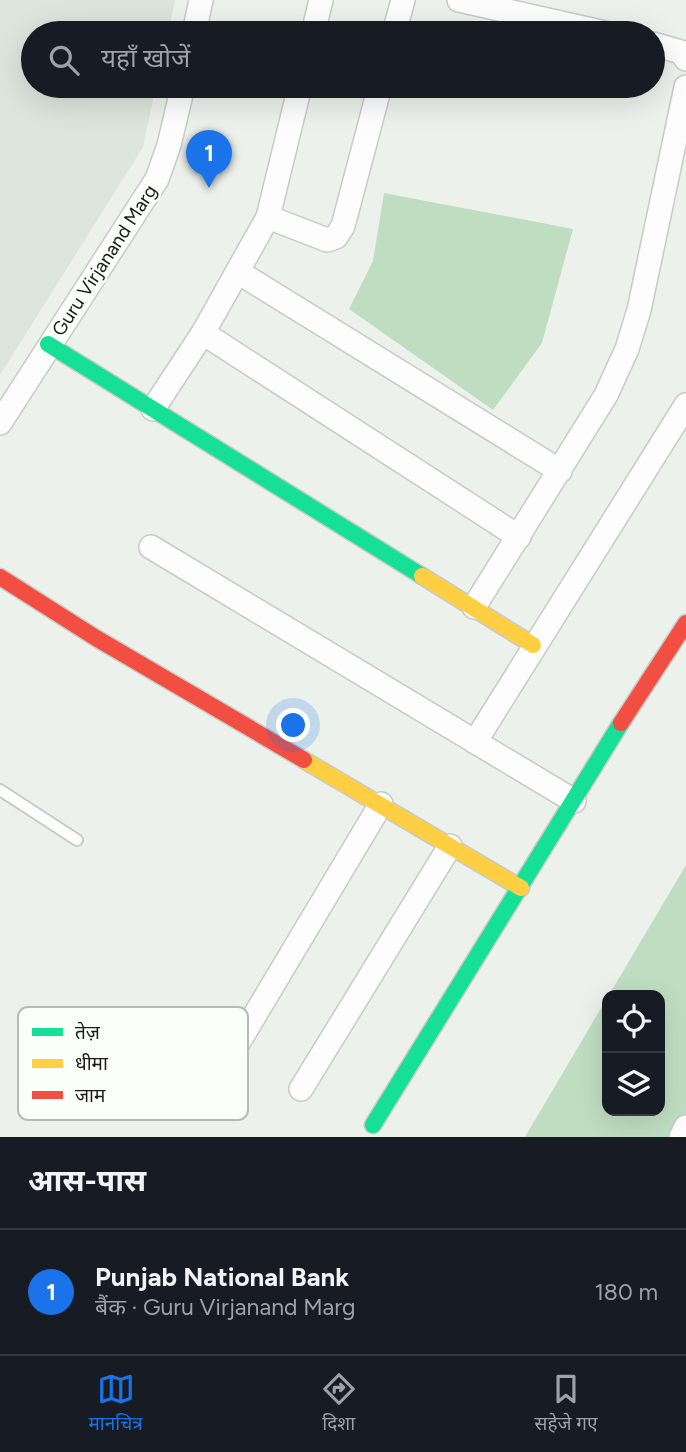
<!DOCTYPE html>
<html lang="hi">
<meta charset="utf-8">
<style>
body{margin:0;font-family:Figtree,"Noto Sans Devanagari",sans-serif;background:#242831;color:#f1f3f6}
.controls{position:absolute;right:21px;bottom:21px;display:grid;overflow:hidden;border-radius:14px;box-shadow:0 7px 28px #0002}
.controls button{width:63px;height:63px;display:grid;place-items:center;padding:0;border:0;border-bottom:2px solid #363941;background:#171b24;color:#f1f3f6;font:35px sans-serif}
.you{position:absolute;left:294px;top:726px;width:24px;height:24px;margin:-18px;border:5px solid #fff;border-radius:50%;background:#1a73e8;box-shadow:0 0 0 10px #1a73e833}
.badge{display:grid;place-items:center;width:46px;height:46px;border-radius:50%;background:#1a73e8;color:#fff;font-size:23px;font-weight:700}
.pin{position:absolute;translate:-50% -58px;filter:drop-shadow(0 2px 4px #0008)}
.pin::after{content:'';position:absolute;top:37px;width:24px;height:21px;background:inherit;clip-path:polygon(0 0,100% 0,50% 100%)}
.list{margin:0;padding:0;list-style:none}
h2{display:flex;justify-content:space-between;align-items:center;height:91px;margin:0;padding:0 28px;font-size:30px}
h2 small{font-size:23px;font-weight:400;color:#9ea1a6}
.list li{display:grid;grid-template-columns:46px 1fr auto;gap:21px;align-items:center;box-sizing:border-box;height:126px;padding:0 28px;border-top:2px solid #363941}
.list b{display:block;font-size:26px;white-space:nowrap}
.list p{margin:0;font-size:23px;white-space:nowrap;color:#9ea1a6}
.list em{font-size:23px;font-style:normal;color:#9ea1a6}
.icon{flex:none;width:38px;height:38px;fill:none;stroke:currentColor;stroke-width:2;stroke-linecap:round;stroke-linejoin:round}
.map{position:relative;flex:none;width:686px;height:1137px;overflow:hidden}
.search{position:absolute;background:#171b24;box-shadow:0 7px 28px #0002;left:21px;right:21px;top:21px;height:77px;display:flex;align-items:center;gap:18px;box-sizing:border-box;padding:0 24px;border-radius:38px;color:#9ea1a6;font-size:26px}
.sheet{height:217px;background:#171b24}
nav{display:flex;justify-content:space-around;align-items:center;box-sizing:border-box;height:98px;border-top:2px solid #363941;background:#171b24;font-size:19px;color:#9ea1a6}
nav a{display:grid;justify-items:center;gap:4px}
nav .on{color:#1a73e8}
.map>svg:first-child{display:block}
.built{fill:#dbe5db}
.green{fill:#bfdec1}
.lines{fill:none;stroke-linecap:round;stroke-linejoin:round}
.lane-casing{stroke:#c7cac7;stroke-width:14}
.street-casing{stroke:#c7cac7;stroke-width:26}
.fast-casing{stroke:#c7cac7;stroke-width:19}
.slow-casing{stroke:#c7cac7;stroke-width:19}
.jam-casing{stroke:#c7cac7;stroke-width:19}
.lane{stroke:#fcfdfc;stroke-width:10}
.street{stroke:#fcfdfc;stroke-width:23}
.fast{stroke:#16e098;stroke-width:16}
.slow{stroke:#ffcf43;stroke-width:16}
.jam{stroke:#f24e42;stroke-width:16}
.labels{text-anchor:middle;stroke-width:5;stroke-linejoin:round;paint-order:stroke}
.street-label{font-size:19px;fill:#191c19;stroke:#fafffa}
.key{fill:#fafffa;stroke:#b6bbb6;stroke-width:2}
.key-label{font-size:19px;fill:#191c19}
</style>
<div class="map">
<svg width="686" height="1137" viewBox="0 0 686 1137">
<rect width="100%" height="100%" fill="#ecf1ec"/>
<path class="built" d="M0 0H175L168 33H33V86H156L143 147 0 375Z"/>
<g class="green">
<path d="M384 193 573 229 542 343 493 410 349 309 373 261Z"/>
<path d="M686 865V1118L677 1137H525L607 998V1111H660V995H609Z"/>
</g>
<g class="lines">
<g class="lane-casing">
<path id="lane" d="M0 790 77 840"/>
</g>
<g class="street-casing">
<g id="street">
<path d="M459 0 605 33"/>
<path d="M194 33 201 0"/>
<path d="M313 33 321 0"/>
<path d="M394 33 403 0"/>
<path d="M653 44 681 52 686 59"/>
<path d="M268 217 327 240 336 237 343 226 380 86"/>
<path d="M238 272 560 471"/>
<path d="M203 333 519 537"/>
<path d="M153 409 203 333 268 217 300 86"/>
<path d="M0 423 157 179 169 145 183 86"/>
<path d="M151 547 574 801"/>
<path d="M474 607 606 395 627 349 639 310 686 87"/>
<path d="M475 742 686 405"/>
<path d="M222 1070 381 804"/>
<path d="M301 1089 450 846"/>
<path d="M681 1137 686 1127"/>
</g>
</g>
<g class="fast-casing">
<g id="fast">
<path d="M48 344 422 576"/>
<path d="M373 1125 621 723"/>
</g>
</g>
<g class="slow-casing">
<g id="slow">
<path d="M422 576 533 645"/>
<path d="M304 760 521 888"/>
</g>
</g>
<g class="jam-casing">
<g id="jam">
<path d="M0 577 96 638 304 760"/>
<path d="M621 723 686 623"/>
</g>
</g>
<use href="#lane" class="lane"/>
<use href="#street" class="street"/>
<use href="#fast" class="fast"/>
<use href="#slow" class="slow"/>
<use href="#jam" class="jam"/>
</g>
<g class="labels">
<g class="street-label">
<text transform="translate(104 260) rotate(-57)" y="7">Guru Virjanand Marg</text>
</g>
</g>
<rect x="18" y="1007" width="230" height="113" rx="10" class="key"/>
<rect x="32" y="1028" width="31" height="8" fill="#16e098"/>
<rect x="32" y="1059" width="31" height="9" fill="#ffcf43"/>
<rect x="32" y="1091" width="31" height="8" fill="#f24e42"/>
<g class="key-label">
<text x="75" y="1039">तेज़</text>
<text x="75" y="1070">धीमा</text>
<text x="75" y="1102">जाम</text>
</g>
</svg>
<div class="controls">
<button><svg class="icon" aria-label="locate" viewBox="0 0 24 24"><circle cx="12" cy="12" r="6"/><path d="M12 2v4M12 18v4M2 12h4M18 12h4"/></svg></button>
<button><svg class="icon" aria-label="layers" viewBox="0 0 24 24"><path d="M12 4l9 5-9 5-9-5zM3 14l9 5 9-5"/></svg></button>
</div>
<div class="you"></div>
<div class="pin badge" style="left:209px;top:188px">1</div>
<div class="search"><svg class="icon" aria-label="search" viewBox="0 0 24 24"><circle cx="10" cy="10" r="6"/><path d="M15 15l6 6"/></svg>यहाँ खोजें</div>
</div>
<section class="sheet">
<h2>आस-पास<small></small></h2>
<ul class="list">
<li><span class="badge">1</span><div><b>Punjab National Bank</b><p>बैंक · Guru Virjanand Marg</p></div><em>180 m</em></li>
</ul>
</section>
<nav>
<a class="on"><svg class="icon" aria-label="map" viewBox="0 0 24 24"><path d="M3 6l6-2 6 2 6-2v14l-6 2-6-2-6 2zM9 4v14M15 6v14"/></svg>मानचित्र</a>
<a><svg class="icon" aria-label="directions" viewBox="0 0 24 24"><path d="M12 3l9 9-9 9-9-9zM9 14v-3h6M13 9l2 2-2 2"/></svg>दिशा</a>
<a><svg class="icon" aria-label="saved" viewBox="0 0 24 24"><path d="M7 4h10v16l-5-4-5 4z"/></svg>सहेजे गए</a>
</nav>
